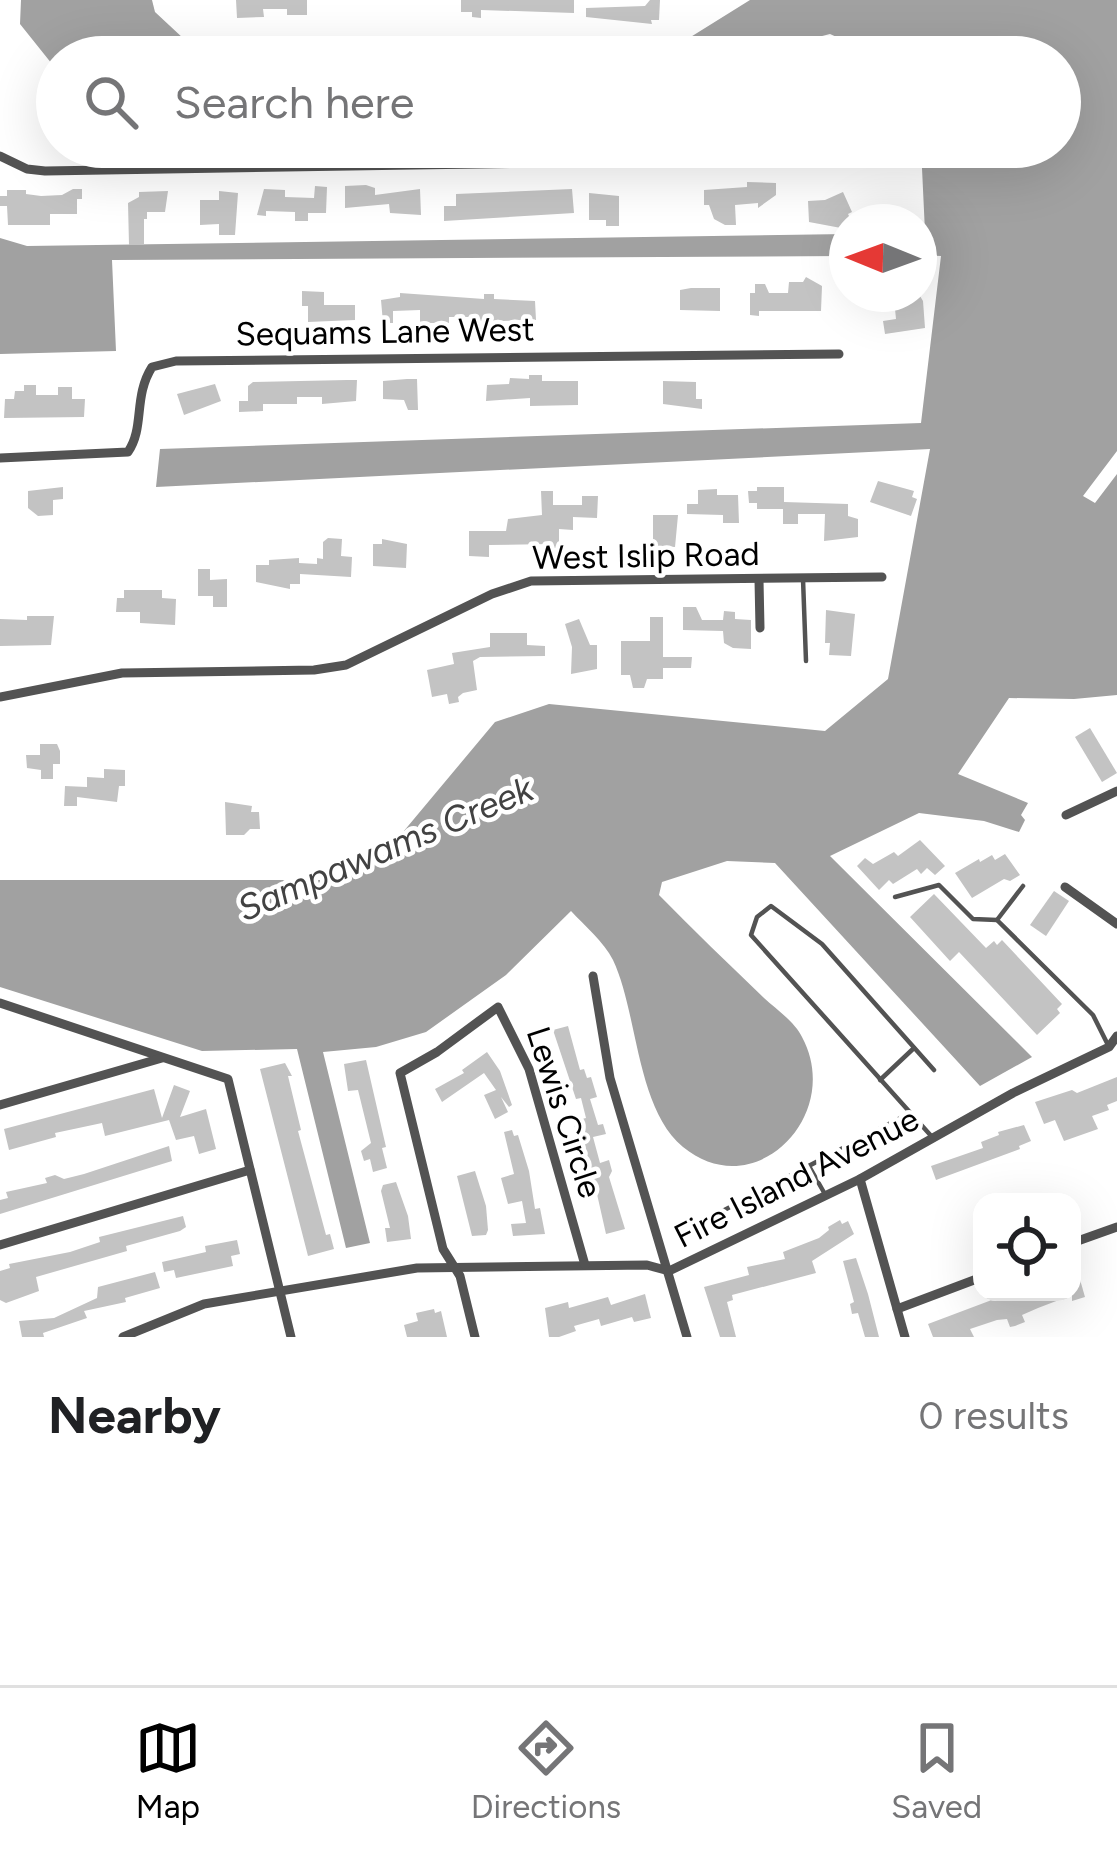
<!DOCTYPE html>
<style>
body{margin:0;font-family:Figtree,sans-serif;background:#f6f6f6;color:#202124}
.controls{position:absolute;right:36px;bottom:36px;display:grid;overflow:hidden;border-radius:24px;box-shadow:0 12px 48px #0002}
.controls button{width:108px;height:108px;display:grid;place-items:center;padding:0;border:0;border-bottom:3px solid #e0e0e0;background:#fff;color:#202124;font:60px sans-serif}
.compass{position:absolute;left:829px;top:204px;width:108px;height:108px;border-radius:50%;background:#fff;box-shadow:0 12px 48px #0002;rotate:271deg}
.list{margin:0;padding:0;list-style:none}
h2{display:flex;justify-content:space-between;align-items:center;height:156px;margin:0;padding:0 48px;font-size:51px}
h2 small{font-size:39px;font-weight:400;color:#757577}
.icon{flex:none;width:66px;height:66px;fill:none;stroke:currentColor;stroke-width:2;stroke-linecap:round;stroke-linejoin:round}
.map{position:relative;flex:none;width:1117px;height:1337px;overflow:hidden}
.search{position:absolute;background:#fff;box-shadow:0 12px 48px #0002;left:36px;right:36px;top:36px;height:132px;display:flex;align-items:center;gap:30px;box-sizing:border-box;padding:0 42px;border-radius:66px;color:#757577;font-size:45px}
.sheet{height:348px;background:#fff}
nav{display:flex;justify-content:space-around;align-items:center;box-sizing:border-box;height:168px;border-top:3px solid #e0e0e0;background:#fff;font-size:33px;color:#757577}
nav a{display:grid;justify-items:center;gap:6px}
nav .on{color:#000}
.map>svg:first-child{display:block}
.water{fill:#a1a1a1}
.building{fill:#c3c3c3}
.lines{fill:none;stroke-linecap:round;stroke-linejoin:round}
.lane{stroke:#535353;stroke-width:4.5}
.street{stroke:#535353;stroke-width:9}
.labels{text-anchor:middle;stroke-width:9;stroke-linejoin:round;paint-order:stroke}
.street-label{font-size:33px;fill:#000;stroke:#fff}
.water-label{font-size:36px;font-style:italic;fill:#424242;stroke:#fff}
</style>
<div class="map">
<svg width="1117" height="1337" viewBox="0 0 1117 1337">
<rect width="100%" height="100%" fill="#fff"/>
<g class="water">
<path d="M21 0H152L155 12 184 39 689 38 750 0H1117V451L1083 496 1095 503 1117 474V695L1074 699 1009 698 958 774 1028 803 1021 815 1025 820 1019 832 984 821 919 813 830 856 1032 1057 980 1086 775 863 727 861 662 882 659 895C693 930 729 964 764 998 776 1009 795 1022 802 1037 844 1115 755 1206 683 1147 636 1108 638 1013 613 960 604 942 584 925 571 911L506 975 426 1032 376 1047 323 1052 370 1243 346 1248 297 1049 202 1051 0 987V880H331L383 856 495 722 549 704 825 731 888 679 930 449 156 487 160 449 921 423 941 256 919 255V233L925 232 921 147H1060V57H881L830 34 740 57H57L56 69 20 24Z"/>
<path d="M847 234V256L112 260 116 351 0 354V238L27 246Z"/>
</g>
<g class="building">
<path d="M236 0H307V15H287V9H263L264 17 237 18Z"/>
<path d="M461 0H574V13L481 10V18L472 17V12H461Z"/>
<path d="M650 0H660L659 20H651L652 24 586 17V8L645 6Z"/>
<path d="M747 182 776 183V195L758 208V203L735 205 736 225H725L714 219 709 205H704V190L747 187Z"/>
<path d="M366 185 375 188V195L420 189 421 215 390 213 389 204 345 208V186Z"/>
<path d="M315 186 327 187 326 213H308V221H295V212L266 211V216L257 215 264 189 285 190V197L314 198Z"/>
<path d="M73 189H82V199H77V214H50V225H8L7 206H0V196H7V190H26V194L41 196 62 195Z"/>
<path d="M572 189 574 213 444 221V206H456V194Z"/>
<path d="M168 191 165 212H147V219H144V245H129L128 203 139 197V192Z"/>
<path d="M219 191 238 193 235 235H219V224L200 225V200H219Z"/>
<path d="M843 192 852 212 848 214 852 222 841 228 809 222 808 201 825 200Z"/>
<path d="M589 193 619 196V226H606V220H589Z"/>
<path d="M806 277 822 286 821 311H759V316L750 315V293H755V284H765L769 293H788L789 282H803Z"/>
<path d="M691 288H720V311L680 310V290Z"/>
<path d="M302 291 324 292V305H355V320L308 322V306H302Z"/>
<path d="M400 293 484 299V294H494V299L535 301 536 320 475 322V317H449V323H420V310L393 311V323H383L381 300 400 297Z"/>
<path d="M912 296H920L923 301 925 328 885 334 883 321 896 319 894 299Z"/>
<path d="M529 375H542V381H578V405L530 406V398L486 401 487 385 509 384 510 378 529 379Z"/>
<path d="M407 379H417L418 410H408L404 400 383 399V381Z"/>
<path d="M347 380H357L356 401 322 404V397H297V404H263V411L239 412V401H248V386L253 382Z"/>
<path d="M663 381 696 382V399H702V409L663 404Z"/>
<path d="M215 384 221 401 184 415 177 394Z"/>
<path d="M24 385H36V395H58V387H72V399H85L84 417 4 418 5 399H14L15 391H24Z"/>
<path d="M878 481 914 491 912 497 917 499 911 516 870 502Z"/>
<path d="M63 487V499L53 500V515L38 516 28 508V491Z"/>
<path d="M757 487H784V502L848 504V516L858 519V537L824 541 825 514H798V524H783V509H757V503H749L748 491H757Z"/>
<path d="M717 489V495H738L739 523H723V515L687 514V504H698V490Z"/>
<path d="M541 491H553V505H582V496H598L597 518 573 517V530L559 529V548H550V544L489 545V557L469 556V531H506L508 519 542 515Z"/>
<path d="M653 515H678L675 547 653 546Z"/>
<path d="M328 538 342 539 341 556 352 557 351 577 300 574V584H290V589L256 582V565H269V560L299 558V563L317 564V558L323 559V542Z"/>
<path d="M382 539 407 544 406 568 373 566V544H382Z"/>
<path d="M198 569H210V580L227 579V607H213V596H198Z"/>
<path d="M124 590H162V598L176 599 175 625 140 623V612H116L117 598H124Z"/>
<path d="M683 607H696L702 620H723L724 611 735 612V619L751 620V649L733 648 724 643 723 631 683 630Z"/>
<path d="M826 610 855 614 851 656 829 655 830 643H825Z"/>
<path d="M27 616H54L51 645 0 646V619L27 620Z"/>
<path d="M650 617H663V657H692L691 668H663V679H647L644 688H633L630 675H621V641H650Z"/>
<path d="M579 619 590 645H597V669L571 674 572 647 565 624Z"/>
<path d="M490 633H527V645L545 646V656L480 657 473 661 477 690 463 693 458 697 459 702 449 704 447 694 432 697 427 670 454 664 452 653 490 647Z"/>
<path d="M1090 728 1117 773 1102 782 1075 737Z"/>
<path d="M40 744H57L60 751V764H53V779H41V770L27 768 26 755H40Z"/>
<path d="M104 769 125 770V786H119L117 802 77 797V806H64L65 786 87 787V777L104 778Z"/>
<path d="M225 802 252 806 251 812H259L260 829H250L244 835H226Z"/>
<path d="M920 840 945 866 935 875 927 868 921 874 917 869 893 884 889 880 879 890 857 866 865 858 873 864 894 852 898 856Z"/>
<path d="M1005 854 1020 875 1010 881 1004 879 972 898 955 873 979 859 980 862 992 855 995 860Z"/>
<path d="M1054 891 1069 901 1046 936 1030 925Z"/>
<path d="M934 894 986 948 994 941 997 945 1002 940 1062 1004 1057 1009 1060 1013 1037 1035 959 952 950 961 910 917Z"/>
<path d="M568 1026 580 1070 584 1069 587 1078 591 1077 597 1097 590 1099 598 1125 603 1124 606 1134 593 1137 600 1163 609 1160 612 1171 609 1177 625 1229 606 1234 592 1172 574 1128V1121L586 1118 581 1098 576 1099 553 1030Z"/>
<path d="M487 1052 500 1071 512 1105 509 1107 501 1097 508 1112 495 1119 484 1095 496 1090 484 1073 442 1102 435 1089 464 1073 462 1070Z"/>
<path d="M366 1060 386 1147 382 1148 387 1168 373 1172 370 1159 364 1161 361 1151 371 1143 358 1090 348 1091 344 1064Z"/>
<path d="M285 1063 292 1076H288L301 1130 298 1131 326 1235 330 1234 334 1249 308 1256 260 1069Z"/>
<path d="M1117 1077V1101L1107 1105 1109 1110 1092 1116 1098 1129 1064 1141 1055 1120 1044 1124 1035 1102 1072 1090 1077 1093Z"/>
<path d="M174 1085 190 1091 180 1117 206 1109 216 1149 199 1154 194 1136 176 1140 169 1120 105 1136 102 1123 55 1133 56 1137 9 1150 4 1129 154 1089 162 1118Z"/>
<path d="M1024 1125 1031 1141 1019 1146 1020 1149 936 1180 931 1166 983 1148 981 1142 999 1135 998 1132Z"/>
<path d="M512 1130 514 1136 518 1135 529 1171 535 1209 540 1208 545 1234 513 1236 511 1224 526 1223 522 1201 508 1204 501 1178 514 1174 504 1132Z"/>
<path d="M169 1146 172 1161 0 1214V1200L8 1198 6 1192 47 1183 45 1178 55 1175 64 1179 84 1174Z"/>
<path d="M475 1171 486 1206 488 1230 486 1235 472 1236 457 1176Z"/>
<path d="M396 1182 408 1216 411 1239 387 1242 385 1228H390L381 1191 383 1185Z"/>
<path d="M183 1216 186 1227 180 1231 126 1246 127 1251 36 1277 39 1291 6 1303 0 1300V1271L10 1268 9 1264 70 1252 100 1242 99 1237Z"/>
<path d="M840 1220 842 1224 848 1221 854 1234 812 1261 816 1273 732 1295 733 1300 727 1302 736 1337H720L704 1287 749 1275 747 1267 785 1259 783 1252 819 1238 829 1230 828 1227Z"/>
<path d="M237 1240 240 1254 231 1256 233 1266 176 1278 174 1270 164 1272 162 1262 206 1252 205 1246Z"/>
<path d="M1073 1255 1085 1297 1072 1301V1295L1038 1308 1022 1315 1025 1322 1015 1326 1010 1327 1007 1319 997 1320 970 1329 974 1337H933L928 1324 1013 1292 1015 1298 1032 1292H1072Z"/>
<path d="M856 1258 868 1294 879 1337H865L858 1313 852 1314 850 1304 854 1302 843 1261Z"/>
<path d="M155 1272 160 1288 125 1298 126 1302 84 1311 87 1318 43 1333 44 1337H22L19 1321 54 1318 97 1298 98 1287Z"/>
<path d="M645 1294 651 1318 634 1322 632 1317 601 1326 599 1319 574 1326 576 1331 559 1337H549L545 1308 568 1302 569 1308 608 1297 611 1305Z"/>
<path d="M434 1309 435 1313 441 1311 447 1337H407L404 1325 418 1321 416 1313Z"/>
</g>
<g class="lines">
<g class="lane">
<path d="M803 579 806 661"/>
<path d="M1023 886 997 920 1093 1015 1109 1047"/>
<path d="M895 897 939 885 973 919 997 920"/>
<path d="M880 1080 914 1048"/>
<path d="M933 1138 751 935 757 917 771 906 822 944 934 1070"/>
<path d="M809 1166 826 1196"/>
<path d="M690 1228 910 1113"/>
</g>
<g class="street">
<path d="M0 156 27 169 45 171 844 158"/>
<path d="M0 458 128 452C145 427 133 397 152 367L176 361 839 354"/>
<path d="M759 580 760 628"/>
<path d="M0 697 122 673 314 670 346 665 492 594 531 581 882 577"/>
<path d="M1066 815 1117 791"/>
<path d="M1065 887 1117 924"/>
<path d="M593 976 610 1078 687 1337"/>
<path d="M0 1003 228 1079 291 1337"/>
<path d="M0 1105 162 1058"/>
<path d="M860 1179 905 1337"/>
<path d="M1072 1243 1117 1227"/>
<path d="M0 1245 250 1170"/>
<path d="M897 1309 982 1277"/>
<path d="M123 1337 204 1304 417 1268 647 1265 669 1271 860 1179 1013 1093 1109 1047 1117 1036"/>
<path d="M475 1337 460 1276 443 1249 400 1073 437 1052 498 1007 529 1069 585 1265"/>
</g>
</g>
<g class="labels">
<g class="street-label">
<text transform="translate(385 331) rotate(-1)" y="12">Sequams Lane West</text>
<text transform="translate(646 555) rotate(-1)" y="12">West Islip Road</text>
<text transform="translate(565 1112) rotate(72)" y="12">Lewis Circle</text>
<text transform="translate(796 1177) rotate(-27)" y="12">Fire Island Avenue</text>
</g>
<g class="water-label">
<text transform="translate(385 848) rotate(-23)" y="13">Sampawams Creek</text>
</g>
</g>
</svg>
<div class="controls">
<button><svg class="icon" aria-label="locate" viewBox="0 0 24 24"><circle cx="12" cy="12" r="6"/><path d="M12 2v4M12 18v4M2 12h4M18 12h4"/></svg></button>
</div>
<svg class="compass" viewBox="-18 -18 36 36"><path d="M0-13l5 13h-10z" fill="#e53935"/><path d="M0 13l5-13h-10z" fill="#757577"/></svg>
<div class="search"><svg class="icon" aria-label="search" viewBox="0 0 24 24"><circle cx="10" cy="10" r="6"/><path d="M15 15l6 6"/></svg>Search here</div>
</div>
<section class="sheet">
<h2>Nearby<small>0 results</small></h2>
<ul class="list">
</ul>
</section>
<nav>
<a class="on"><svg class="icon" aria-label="map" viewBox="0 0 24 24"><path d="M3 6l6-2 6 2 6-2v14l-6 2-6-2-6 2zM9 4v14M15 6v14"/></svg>Map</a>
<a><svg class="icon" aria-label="directions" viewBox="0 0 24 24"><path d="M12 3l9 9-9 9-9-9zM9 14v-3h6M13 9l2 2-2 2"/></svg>Directions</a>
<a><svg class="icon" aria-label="saved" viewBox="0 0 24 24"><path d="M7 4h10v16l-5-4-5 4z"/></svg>Saved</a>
</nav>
